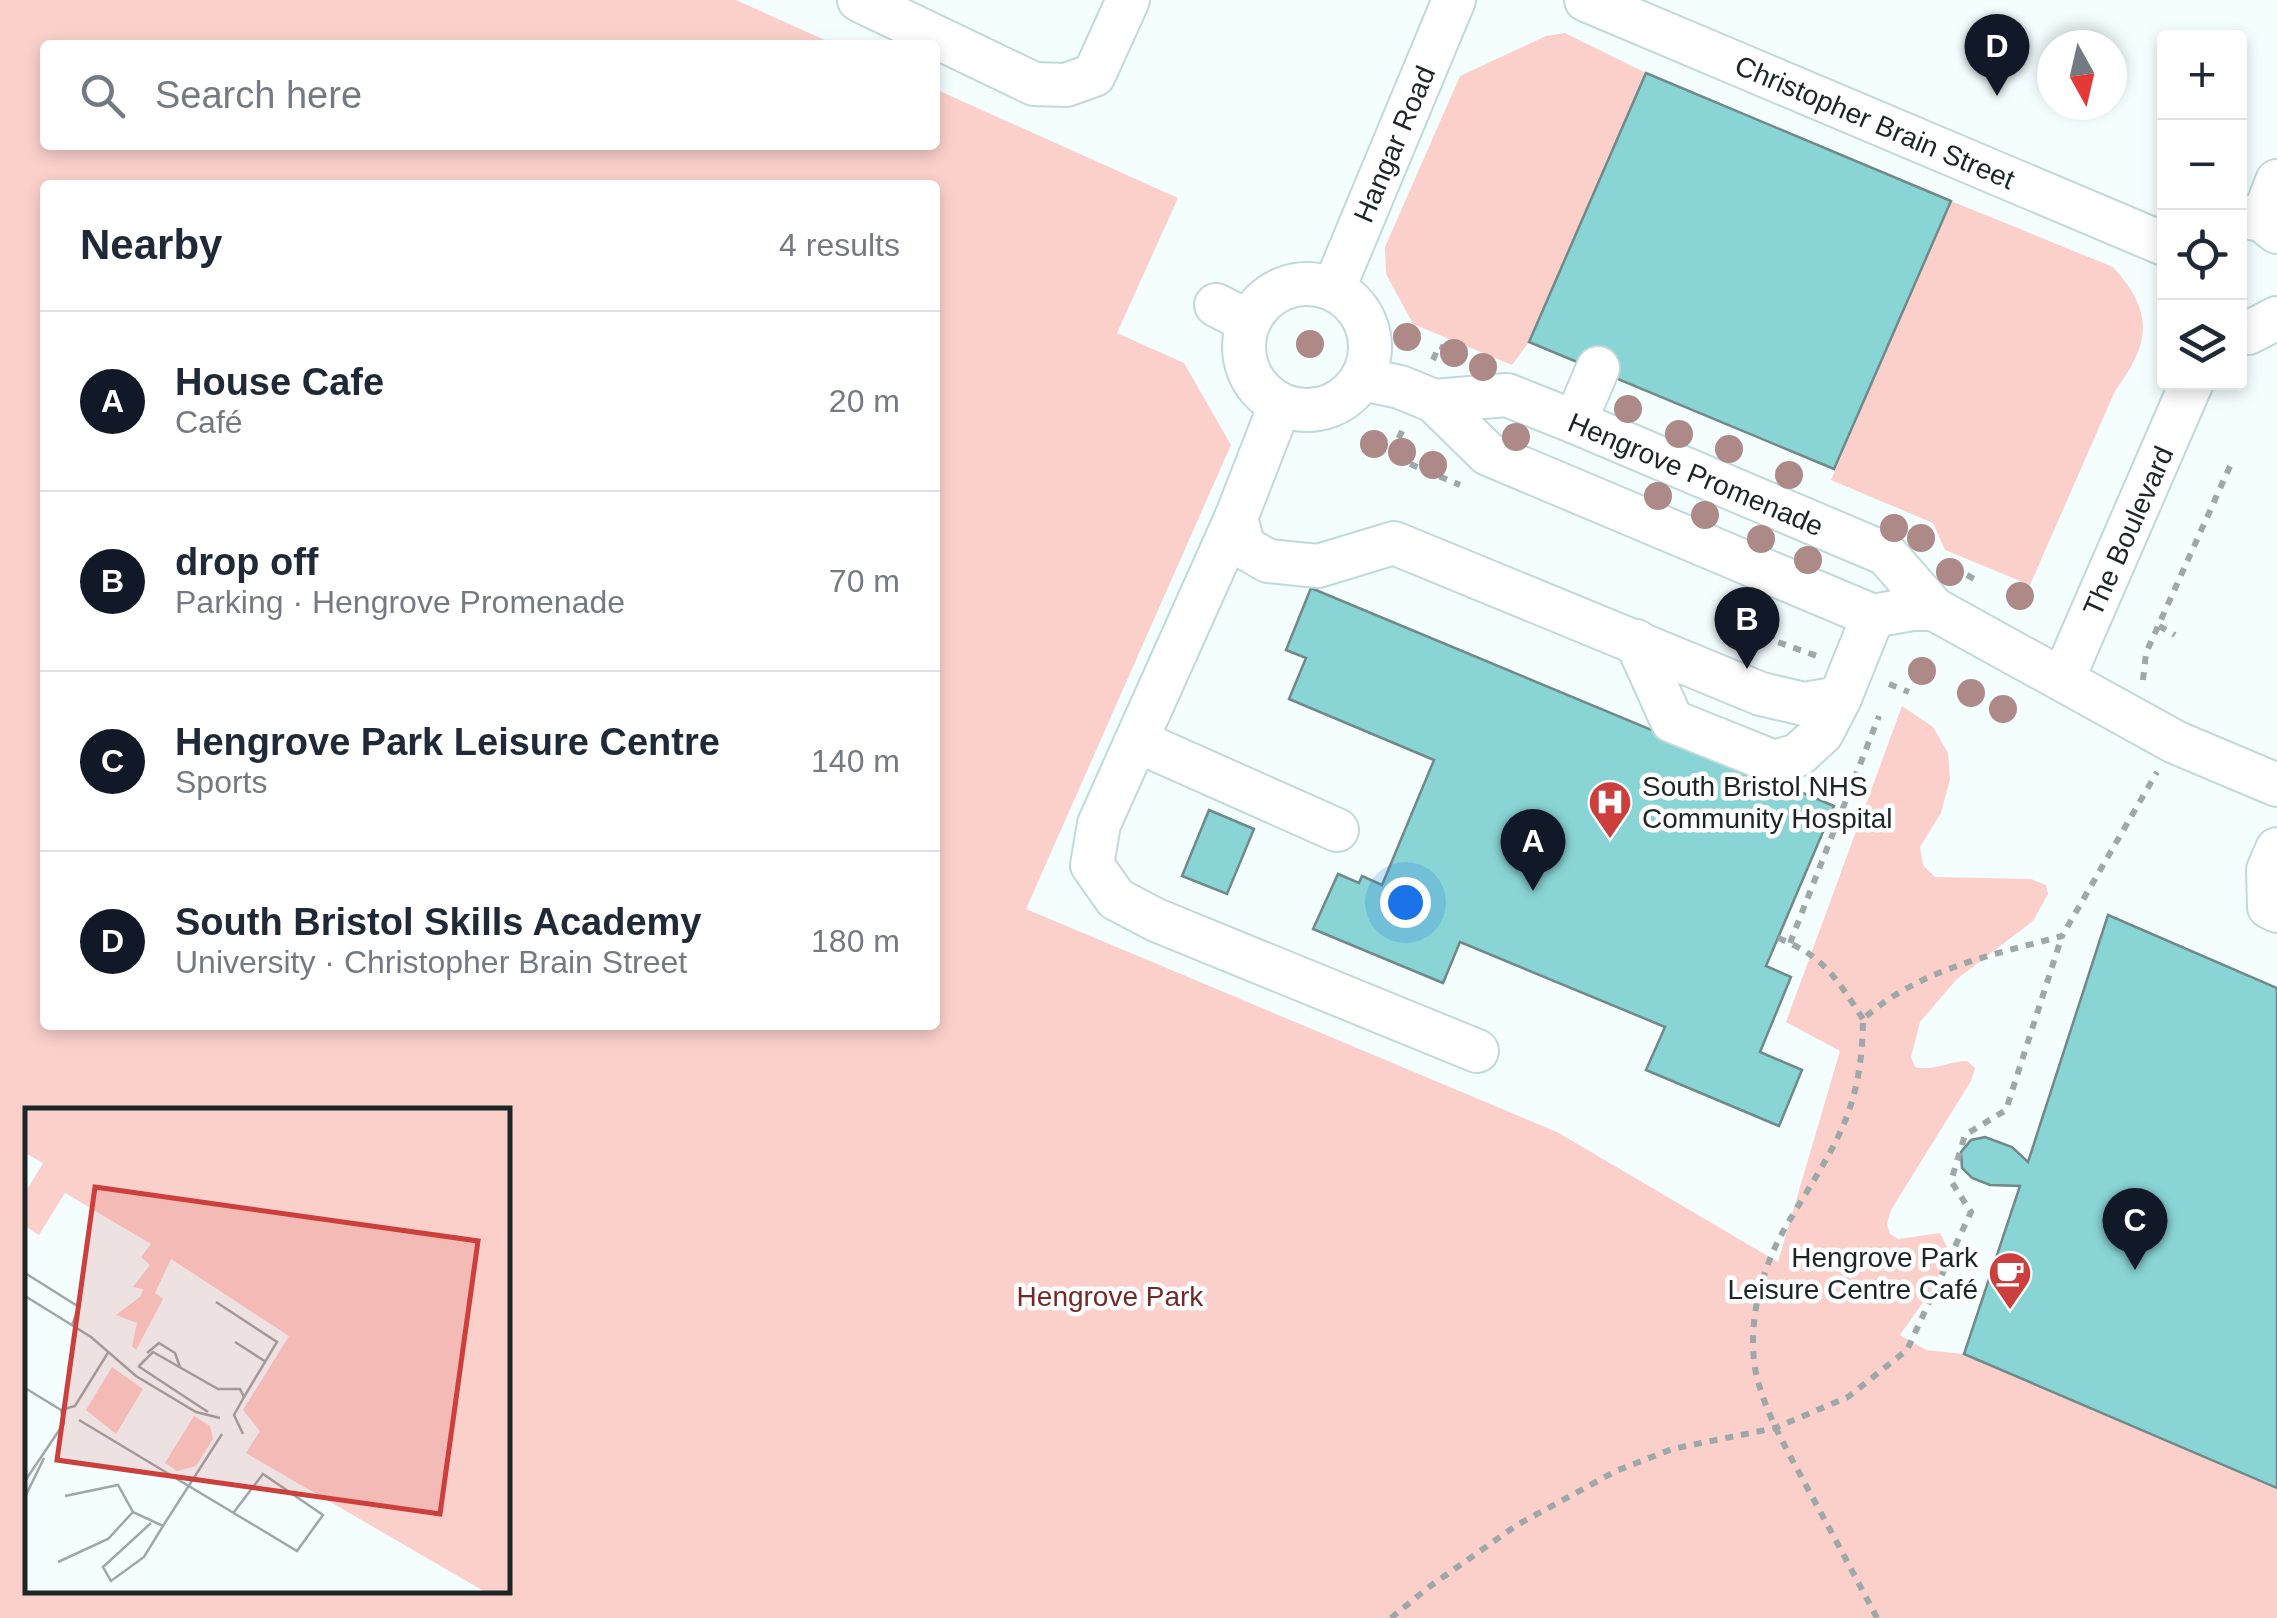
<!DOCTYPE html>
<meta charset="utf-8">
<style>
body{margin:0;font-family:Helvetica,sans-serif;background:#f6f6f7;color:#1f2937}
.controls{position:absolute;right:30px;top:30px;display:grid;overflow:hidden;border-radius:10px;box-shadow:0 5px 15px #0003}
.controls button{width:90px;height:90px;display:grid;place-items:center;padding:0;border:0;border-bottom:2px solid #e0e1e3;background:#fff;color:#1f2937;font:50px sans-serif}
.compass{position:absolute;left:2037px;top:30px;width:90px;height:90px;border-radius:50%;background:#fff;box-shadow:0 5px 15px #0003;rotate:172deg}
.you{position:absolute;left:1405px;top:902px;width:35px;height:35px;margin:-25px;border:8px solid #fff;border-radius:50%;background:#1a73e8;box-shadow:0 0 0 15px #1a73e833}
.badge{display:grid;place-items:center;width:65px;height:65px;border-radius:50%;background:#111827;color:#fff;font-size:32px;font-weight:700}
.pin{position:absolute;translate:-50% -82px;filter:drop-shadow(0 2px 5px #0008)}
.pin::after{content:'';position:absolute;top:52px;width:35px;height:30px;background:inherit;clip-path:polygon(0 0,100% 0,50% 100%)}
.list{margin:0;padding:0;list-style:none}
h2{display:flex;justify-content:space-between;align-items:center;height:130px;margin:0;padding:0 40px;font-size:42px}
h2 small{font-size:32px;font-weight:400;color:#747a83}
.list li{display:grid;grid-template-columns:65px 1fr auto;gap:30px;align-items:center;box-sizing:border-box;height:180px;padding:0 40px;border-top:2px solid #e0e1e3}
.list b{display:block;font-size:38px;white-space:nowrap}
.list p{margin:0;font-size:32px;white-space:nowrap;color:#747a83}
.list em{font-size:32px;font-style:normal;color:#747a83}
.icon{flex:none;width:55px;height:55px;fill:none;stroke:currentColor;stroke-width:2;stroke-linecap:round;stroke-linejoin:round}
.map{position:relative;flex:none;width:2277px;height:1618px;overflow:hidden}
.search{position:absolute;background:#fff;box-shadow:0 5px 15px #0003;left:40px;top:40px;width:900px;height:110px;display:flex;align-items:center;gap:25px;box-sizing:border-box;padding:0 35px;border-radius:10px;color:#747a83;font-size:38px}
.panel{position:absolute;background:#fff;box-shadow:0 5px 15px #0003;left:40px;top:180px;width:900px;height:850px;border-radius:10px}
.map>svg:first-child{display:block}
.green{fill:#fbd0cb;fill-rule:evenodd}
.building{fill:#89d4d5;stroke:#728989;stroke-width:2.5}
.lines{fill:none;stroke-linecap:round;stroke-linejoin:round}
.minor-casing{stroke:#c0d9d9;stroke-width:46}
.path{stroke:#9ea8a8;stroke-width:6;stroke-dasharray:8 8;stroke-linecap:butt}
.minor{stroke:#fff;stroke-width:42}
.tree{fill:#ad8987}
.labels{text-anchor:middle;stroke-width:9;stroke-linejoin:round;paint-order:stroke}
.street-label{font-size:28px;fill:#1c2626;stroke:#fff}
.poi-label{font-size:28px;fill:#1c2626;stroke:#fff;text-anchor:start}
.park-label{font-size:28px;fill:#732926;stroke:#fff}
.inset-road{fill:none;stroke:#9ea8a8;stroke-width:2.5}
.view{fill:#cd3f3c;fill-opacity:0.15;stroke:#cd3f3c;stroke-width:5}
.inset-edge{fill:none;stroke:#1c2626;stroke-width:5}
</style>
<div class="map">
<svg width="2277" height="1618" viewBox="0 0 2277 1618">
<rect width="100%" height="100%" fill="#f4fefe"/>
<g class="green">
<path d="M0 0H736L836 45H45V145H935V89L1178 198 1117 333 1184 363 1231 445 1026 909 1557 1132 1778 1262 1840 1051 1786 1022 1902 706 1933 727 1948 753 1950 779 1941 813 1920 847 1923 865 1935 877 2031 879 2046 885 2048 894 2033 921 1957 979 1920 1022 1911 1057 1915 1067C1932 1072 1949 1061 1967 1061L1975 1068 1971 1081 1891 1210 1887 1224 1890 1234 1898 1239 1940 1233 1949 1251 1933 1288 1900 1335 1926 1350 1964 1354 2277 1488V1618H0ZM45 185H935V1025H45ZM28 1110H508V1590H28Z"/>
<path d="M1565 33 1646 73 1529 342 1512 365 1413 324 1386 274 1385 247 1460 76 1546 36Z"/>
<path d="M1951 201 2113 267C2155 313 2150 343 2115 391L2030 585 1945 550 1933 523 1831 480Z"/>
</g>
<g class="building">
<path d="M1646 73 1951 201 1834 469 1529 342Z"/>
<path d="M1311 588 1834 806 1766 966 1791 977 1760 1052 1802 1070 1779 1126 1646 1070 1665 1027 1460 942 1443 983 1313 929 1338 874 1359 883 1362 876 1382 885 1434 760 1289 699 1306 658 1286 650Z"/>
<path d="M1209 810 1254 829 1227 894 1182 876Z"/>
<path d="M2108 915 2277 988V1488L1964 1354 2020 1186 1990 1185 1972 1178 1962 1168 1961 1152 1971 1140 1985 1137 2012 1147 2028 1162Z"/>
</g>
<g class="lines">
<g class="minor-casing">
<g id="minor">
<path d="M859 0 1034 84 1066 85 1094 75 1128 0"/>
<path d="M1586 0 2164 244"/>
<path d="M2240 216 2262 220 2277 232"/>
<path d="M2262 220 2277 181"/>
<circle cx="1307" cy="347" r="63"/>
<path d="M1334 288 1454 0"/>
<path d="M1216 305 1249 322"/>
<path d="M2240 333H2248L2277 318"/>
<path d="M1362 379 1400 387 1434 401 1488 454 1873 616 1912 609H1934L2175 742 2277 785"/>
<path d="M1434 401 1507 395 1575 422 1886 554 1934 609"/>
<path d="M1280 405 1236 518 1244 547 1268 561 1318 566 1394 543 1761 694 1804 704 1840 698 1873 616"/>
<path d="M1575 422 1598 368"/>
<path d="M1236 518 1099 824 1092 865 1116 899 1156 920 1477 1051"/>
<path d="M1636 641 1672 721 1774 762 1798 755 1822 733 1840 698"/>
<path d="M2063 679 2192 382"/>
<path d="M1137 741 1337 830"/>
<path d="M2277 849 2268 870 2269 907 2277 911"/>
</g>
</g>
<g class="path">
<path d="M1433 360 1439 346 1464 356"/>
<path d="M1402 431 1391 456 1460 485"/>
<path d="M1953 567 1974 579 1971 586"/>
<path d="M1768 615 1772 640 1817 656"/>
<path d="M2159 626 2175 635"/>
<path d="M2143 680 2146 653 2231 464"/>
<path d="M1889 684 1909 692"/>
<path d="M1778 938C1824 956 1837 979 1863 1019"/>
<path d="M1790 943 1879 716"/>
<path d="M1391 1618 1429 1587 1517 1525 1616 1471 1672 1449 1775 1428 1848 1397 1907 1350 1971 1212 1951 1181 1965 1135 2006 1110 2062 936"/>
<path d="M1877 1618C1855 1576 1832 1533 1809 1491 1791 1457 1771 1424 1760 1388 1743 1337 1759 1273 1785 1228 1832 1148 1862 1116 1863 1019 1919 969 1992 955 2062 936L2157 772"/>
</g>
<use href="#minor" class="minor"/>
</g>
<g class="tree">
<circle cx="1407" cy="337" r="14"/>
<circle cx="1310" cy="344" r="14"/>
<circle cx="1454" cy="353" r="14"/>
<circle cx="1483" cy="367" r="14"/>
<circle cx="1628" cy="409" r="14"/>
<circle cx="1679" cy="434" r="14"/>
<circle cx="1516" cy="437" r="14"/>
<circle cx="1374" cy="444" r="14"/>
<circle cx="1729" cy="449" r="14"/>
<circle cx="1402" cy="452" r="14"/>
<circle cx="1433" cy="465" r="14"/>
<circle cx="1789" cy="475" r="14"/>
<circle cx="1658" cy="496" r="14"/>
<circle cx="1705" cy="515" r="14"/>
<circle cx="1894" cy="528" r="14"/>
<circle cx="1921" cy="538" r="14"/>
<circle cx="1761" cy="539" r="14"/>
<circle cx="1808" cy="560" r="14"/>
<circle cx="1950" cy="572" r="14"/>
<circle cx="2020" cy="596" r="14"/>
<circle cx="1922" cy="671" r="14"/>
<circle cx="1971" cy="693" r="14"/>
<circle cx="2003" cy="709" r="14"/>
</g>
<defs>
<g id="hospital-pin" transform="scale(2.25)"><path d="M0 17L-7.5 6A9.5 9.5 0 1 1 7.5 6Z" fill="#cd3f3c" stroke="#fff"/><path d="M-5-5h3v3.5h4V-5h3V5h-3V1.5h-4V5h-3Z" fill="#fff"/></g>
<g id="cafe-pin" transform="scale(2.25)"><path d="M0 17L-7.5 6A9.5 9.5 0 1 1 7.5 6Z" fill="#cd3f3c" stroke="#fff"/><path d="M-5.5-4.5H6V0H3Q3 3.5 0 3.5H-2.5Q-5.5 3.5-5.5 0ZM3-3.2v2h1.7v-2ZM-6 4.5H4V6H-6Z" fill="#fff"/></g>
</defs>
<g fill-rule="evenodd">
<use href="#hospital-pin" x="1610" y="802"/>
<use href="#cafe-pin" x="2010" y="1273"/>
</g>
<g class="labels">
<g class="street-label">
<text transform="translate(1875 122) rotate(23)" y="10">Christopher Brain Street</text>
<text transform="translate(1394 144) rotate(-67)" y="10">Hangar Road</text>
<text transform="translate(1696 474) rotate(23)" y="10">Hengrove Promenade</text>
<text transform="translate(2128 531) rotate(-66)" y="10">The Boulevard</text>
</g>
<g class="poi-label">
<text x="1642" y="796">South Bristol NHS<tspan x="1642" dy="32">Community Hospital</tspan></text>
<text x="1978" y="1267" text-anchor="end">Hengrove Park<tspan x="1978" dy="32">Leisure Centre Café</tspan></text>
</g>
<g class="park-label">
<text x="1110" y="1306">Hengrove Park</text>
</g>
</g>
<g transform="translate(25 1108)">
<rect width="485" height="485" fill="#f4fefe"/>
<path d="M0 0H485V485H462L221 345 235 323 218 302 264 228 146 151 130 185 138 191 111 242 107 238 112 215 91 207 116 188 118 181 108 179 125 157 116 149 126 136 40 85 14 127 0 118V85L18 55 0 45ZM87 259 118 281 91 326 61 302ZM169 308 185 318 188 331 171 358 152 363 140 355Z" fill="#fbd0cb"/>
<path class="inset-road" d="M0 165 54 199 47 217M0 188 66 229 111 268 171 304 195 310M191 194 252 234 219 289M210 234 241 254M122 245 134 235 150 245 155 259M113 258 183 304M114 258 128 244 193 281H215L219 289 209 307 218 326M0 280 36 302M36 302 50 298 84 243M54 312 272 443 298 407 238 366 209 404M0 373 39 315 36 302M40 388 93 377 108 404M0 389 19 350M126 415 78 459 86 473 119 449 138 418M33 454 83 431 108 404 138 418 197 326"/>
<path class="view" d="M70 79 453 133 415 406 32 352Z"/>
<rect width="485" height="485" class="inset-edge"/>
</g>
</svg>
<div class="controls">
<button>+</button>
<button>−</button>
<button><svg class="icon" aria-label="locate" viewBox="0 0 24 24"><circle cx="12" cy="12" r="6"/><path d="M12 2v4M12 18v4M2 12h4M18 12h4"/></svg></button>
<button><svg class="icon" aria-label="layers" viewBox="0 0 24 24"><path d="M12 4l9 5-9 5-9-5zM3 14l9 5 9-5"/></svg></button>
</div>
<svg class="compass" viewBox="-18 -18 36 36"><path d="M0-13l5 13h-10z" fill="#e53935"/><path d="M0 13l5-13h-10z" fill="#747a83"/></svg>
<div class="you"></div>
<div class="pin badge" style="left:1533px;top:891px">A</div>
<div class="pin badge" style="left:1747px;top:669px">B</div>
<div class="pin badge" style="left:2135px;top:1270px">C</div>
<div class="pin badge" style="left:1997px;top:96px">D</div>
<div class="search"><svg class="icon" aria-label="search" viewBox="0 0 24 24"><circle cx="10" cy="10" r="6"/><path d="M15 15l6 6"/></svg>Search here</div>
<section class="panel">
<h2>Nearby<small>4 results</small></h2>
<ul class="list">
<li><span class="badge">A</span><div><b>House Cafe</b><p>Café</p></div><em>20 m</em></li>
<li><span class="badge">B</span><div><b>drop off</b><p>Parking · Hengrove Promenade</p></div><em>70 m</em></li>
<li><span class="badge">C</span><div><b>Hengrove Park Leisure Centre</b><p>Sports</p></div><em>140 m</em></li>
<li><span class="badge">D</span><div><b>South Bristol Skills Academy</b><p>University · Christopher Brain Street</p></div><em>180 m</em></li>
</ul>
</section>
</div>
